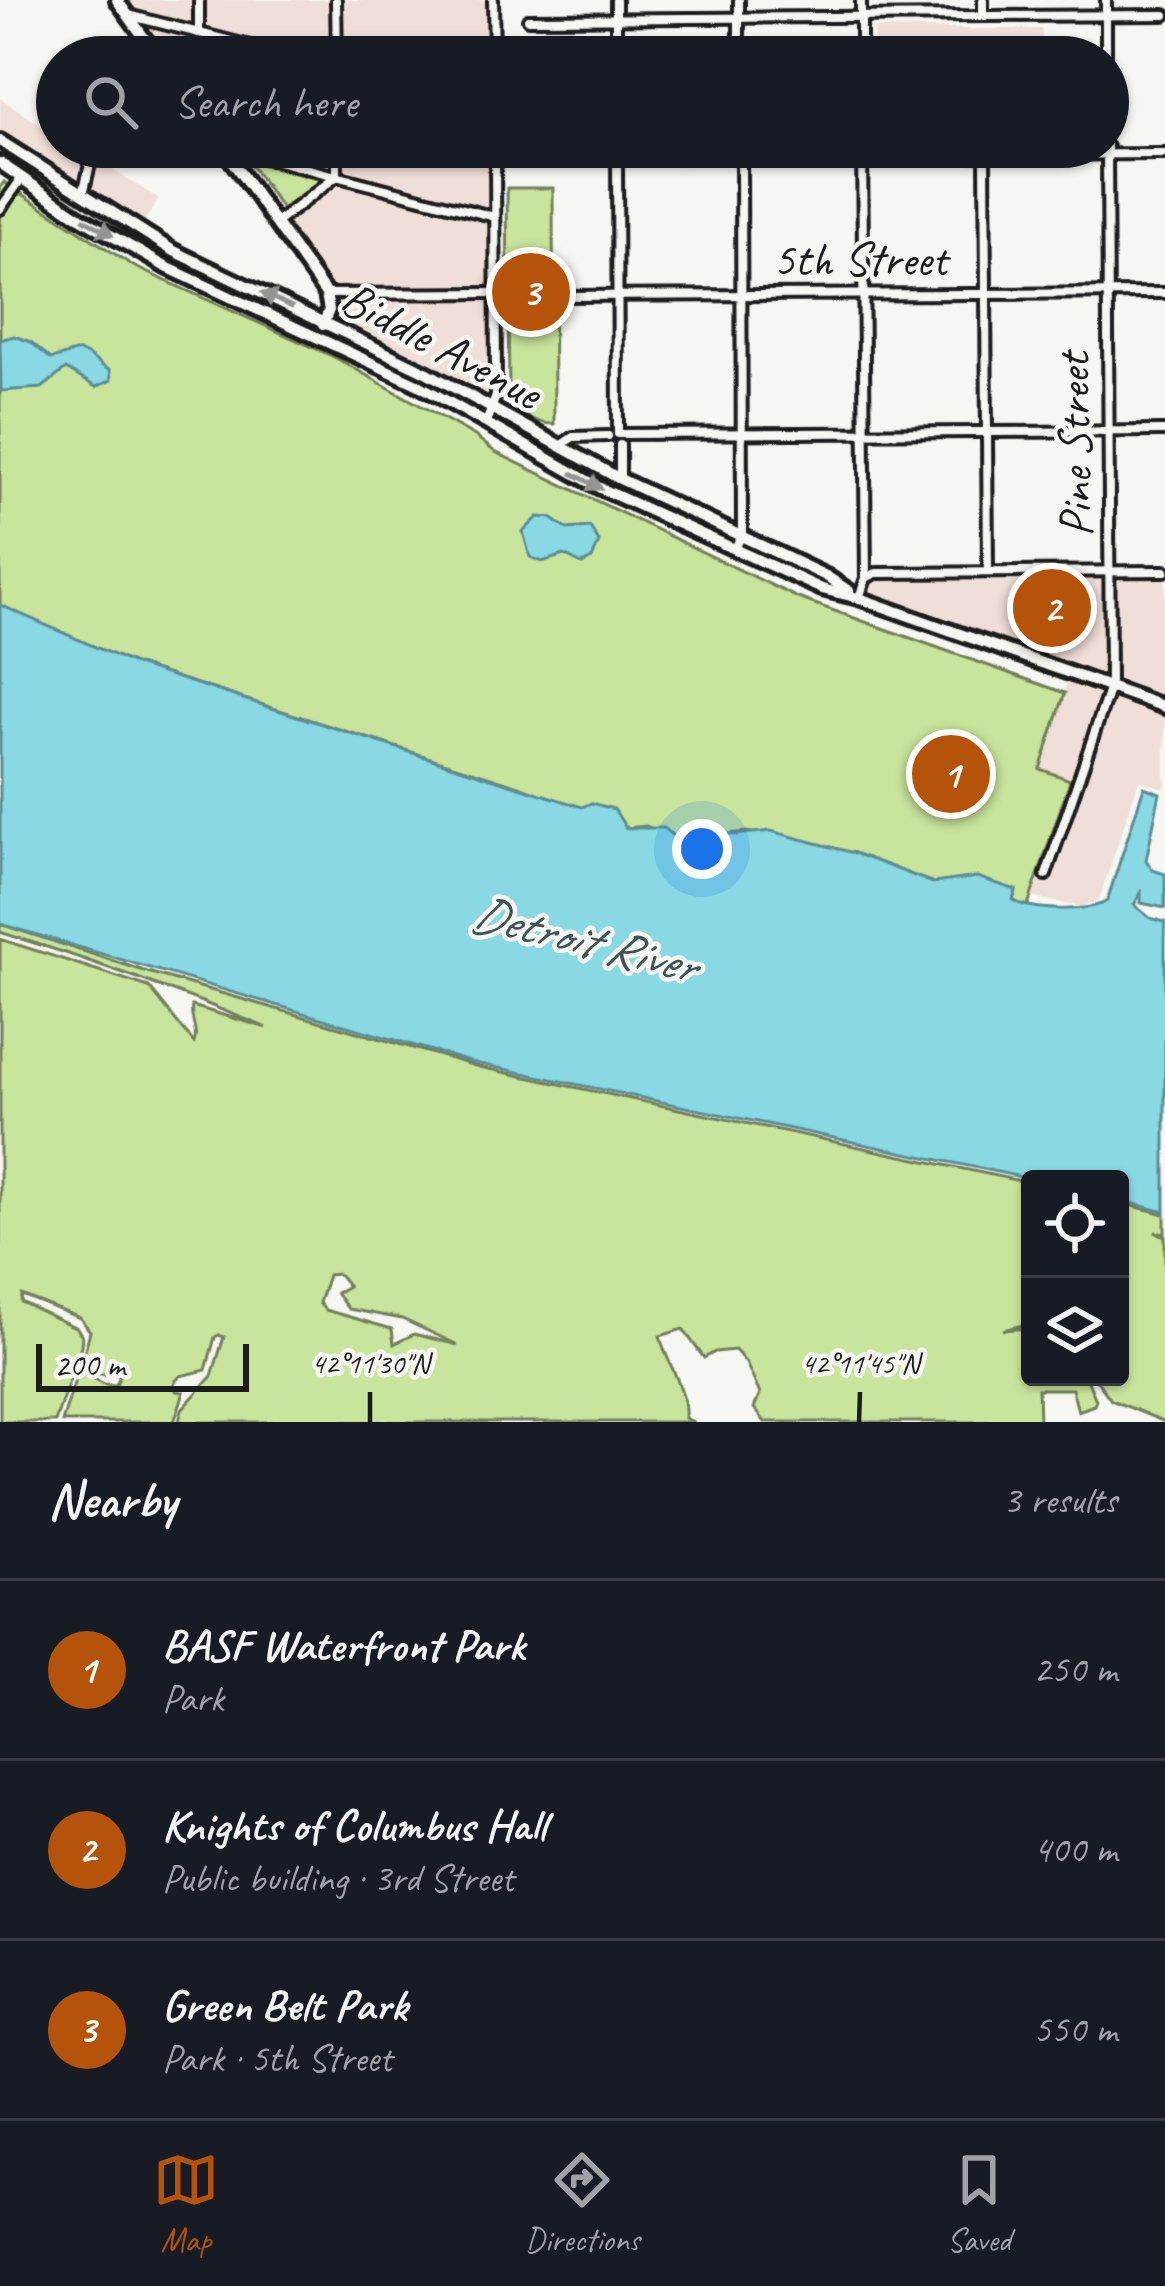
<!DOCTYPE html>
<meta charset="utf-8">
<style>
body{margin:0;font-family:Caveat,sans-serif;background:#242831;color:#f1f3f6}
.controls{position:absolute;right:36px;bottom:36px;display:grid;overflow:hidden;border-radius:12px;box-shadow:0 3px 9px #0004}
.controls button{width:108px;height:108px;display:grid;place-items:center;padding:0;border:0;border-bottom:3px solid #363941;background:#171b24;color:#f1f3f6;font:60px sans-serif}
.scale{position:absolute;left:36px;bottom:30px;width:213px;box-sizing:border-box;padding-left:12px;border:6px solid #1c1c1c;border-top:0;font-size:33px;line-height:42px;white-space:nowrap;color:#1c1c1c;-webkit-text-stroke:9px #f6f6f2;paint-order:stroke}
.you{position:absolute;left:702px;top:849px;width:42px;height:42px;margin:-30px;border:9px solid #fff;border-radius:50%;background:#1a73e8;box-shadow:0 0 0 18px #1a73e833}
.badge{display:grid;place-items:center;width:78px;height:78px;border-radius:50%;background:#b45309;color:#fff;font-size:39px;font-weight:700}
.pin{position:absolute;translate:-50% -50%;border:6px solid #fff;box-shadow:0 3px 12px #0006}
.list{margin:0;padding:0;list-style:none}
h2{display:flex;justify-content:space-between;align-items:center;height:156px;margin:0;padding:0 48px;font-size:51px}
h2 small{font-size:39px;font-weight:400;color:#9ea1a6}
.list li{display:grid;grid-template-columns:78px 1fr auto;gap:36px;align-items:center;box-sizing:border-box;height:180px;padding:0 48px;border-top:3px solid #363941}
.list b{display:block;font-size:45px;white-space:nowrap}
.list p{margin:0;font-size:39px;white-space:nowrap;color:#9ea1a6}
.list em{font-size:39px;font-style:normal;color:#9ea1a6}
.icon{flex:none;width:66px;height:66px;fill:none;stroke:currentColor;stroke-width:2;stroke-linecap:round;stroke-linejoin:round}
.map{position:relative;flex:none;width:1165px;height:1422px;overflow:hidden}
.search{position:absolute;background:#171b24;box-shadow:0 3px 9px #0004;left:36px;right:36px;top:36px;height:132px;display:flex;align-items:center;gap:30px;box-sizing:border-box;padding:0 42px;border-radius:66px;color:#9ea1a6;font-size:45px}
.sheet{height:696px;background:#171b24}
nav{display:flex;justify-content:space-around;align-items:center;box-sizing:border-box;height:168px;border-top:3px solid #363941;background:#171b24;font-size:33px;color:#9ea1a6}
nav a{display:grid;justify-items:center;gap:6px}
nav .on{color:#b45309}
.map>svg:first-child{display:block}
.built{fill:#f0dfd8}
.green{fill:#c9e59c;stroke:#72805c;stroke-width:3;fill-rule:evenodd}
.water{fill:#89d9e4;stroke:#5d8d94;stroke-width:3}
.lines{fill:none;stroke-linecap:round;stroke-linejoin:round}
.street-casing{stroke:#1c1c1c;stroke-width:16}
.secondary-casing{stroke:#1c1c1c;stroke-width:20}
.street{stroke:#f6f6f2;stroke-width:8}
.secondary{stroke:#f6f6f2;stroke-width:10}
.oneway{fill:#949492}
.ticks{fill:none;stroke:#1c1c1c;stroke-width:4.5}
.labels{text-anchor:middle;stroke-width:9;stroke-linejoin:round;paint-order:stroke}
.street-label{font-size:48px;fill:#1c1c1c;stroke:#f6f6f2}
.water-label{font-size:51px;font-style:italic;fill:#3d5558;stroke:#f6f6f2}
.ticks-label{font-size:30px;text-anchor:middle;fill:#1c1c1c;stroke:#f6f6f2;stroke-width:9;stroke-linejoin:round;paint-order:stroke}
</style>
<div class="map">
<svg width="1165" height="1422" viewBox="0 0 1165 1422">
<rect width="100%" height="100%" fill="#f6f6f2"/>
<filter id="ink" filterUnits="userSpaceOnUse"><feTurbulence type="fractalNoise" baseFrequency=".00833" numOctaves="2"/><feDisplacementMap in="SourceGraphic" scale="24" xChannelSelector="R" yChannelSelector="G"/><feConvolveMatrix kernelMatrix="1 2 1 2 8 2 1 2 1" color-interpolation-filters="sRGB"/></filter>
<g filter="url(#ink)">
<g class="built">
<path d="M117 0H493L494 57H158Z"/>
<rect x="874" y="29" width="168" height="28"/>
<path d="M0 98 57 136V147H75L159 199 138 231 0 141Z"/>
<path d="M222 147H495L494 409 325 323 329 304Z"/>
<path d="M1165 571V789L1139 780 1099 900 1082 907 1030 897 1069 780 1040 769 1070 674 859 598 871 574Z"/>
</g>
<g class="green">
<path d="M248 161 321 180V182L282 209Z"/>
<path d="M4 182 135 267 334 357 475 436 495 452 798 598 1065 693 1040 769 1070 780 1028 905 1023 907 1013 900 1016 891 968 881 933 883 854 853 747 832 676 839 646 826 626 828 519 786 134 664 0 605V188Z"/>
<path d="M507 188H553L554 424C532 424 521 413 509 396Z"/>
<path d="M0 924 144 971 479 1067 1030 1183V1323L1003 1330 1030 1328V1377H1086L1096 1400 1094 1405 1078 1411 1072 1389H1038L1039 1422H765L754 1408 760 1394 746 1363 735 1350 715 1352 704 1358 683 1329 660 1336C667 1365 687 1387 685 1418L694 1422H179L182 1409 212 1376 224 1337 219 1335 215 1337 206 1370 180 1376 174 1383 176 1391 184 1392 174 1422H62L78 1370 104 1384 116 1385 120 1375 97 1374 82 1362 90 1331 80 1318 22 1295 21 1302 77 1328 82 1336 81 1346 55 1422H0V939L149 987 194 1043C199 1030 189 1019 192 1006L267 1028C180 992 91 960 0 932ZM338 1274 348 1286 336 1293 348 1309 402 1319 458 1345 414 1334 394 1344 392 1329 325 1310 319 1303 328 1275Z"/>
<path d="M1120 1203 1165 1214V1233L1155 1232 1165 1236V1422L1111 1400 1094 1377H1120Z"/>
</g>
<g class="water">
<path d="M14 336 31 342 51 359C80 353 74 344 100 364 113 375 109 363 111 380L96 387 66 369 42 388 1 391 0 340Z"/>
<path d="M538 517 551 518 567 529 590 527 599 542 592 559 582 564 564 555 542 562 530 557 523 532Z"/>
<path d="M0 605 134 664 582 807 591 803 614 809 626 828H663L676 838 697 826 734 835 771 831 854 853 933 883 977 877 1016 890 1013 900C1026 911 1091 913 1107 901L1144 787 1160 793 1146 860 1153 870 1165 874V908L1141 903V893L1134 905 1150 918 1165 922V1212L1120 1200V1179H1031L470 1062 0 924Z"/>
</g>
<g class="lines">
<g class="street-casing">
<g id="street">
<path d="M336 0 337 57"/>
<path d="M493 0 494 57"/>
<path d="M616 0V57"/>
<path d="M739 0V57"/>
<path d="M861 0V57"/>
<path d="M983 0V16"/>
<path d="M1106 0V57"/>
<path d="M128 15 294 57"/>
<path d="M528 19 1165 15"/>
<path d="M199 33V0"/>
<path d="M223 147 495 217"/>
<path d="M617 147 618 434 1165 431"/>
<path d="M985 155 988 572"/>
<path d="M519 158 1165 154"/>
<path d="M83 194 91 160"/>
<path d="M0 209 22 178"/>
<path d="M276 223 337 176V147"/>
<path d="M326 294 496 293"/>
<path d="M556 296 1165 293"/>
<path d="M486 423 496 396 495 147"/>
<path d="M560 446 573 437 608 436"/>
<path d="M620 479V445"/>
<path d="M734 550 742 535 741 147"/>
<path d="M866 578 876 573 1165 571"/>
<path d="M859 598 866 578 862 147"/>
<path d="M1046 875 1110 687 1107 147"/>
</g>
</g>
<g class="secondary-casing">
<g id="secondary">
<path d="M117 0 158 57"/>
<path d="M0 141 172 250 426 372 620 479 826 576 849 591"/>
<path d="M222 147 326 294 329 310 323 325"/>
<path d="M0 163 78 216 164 266 417 384 600 488 822 589 859 598 1165 707"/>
</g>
</g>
<use href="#street" class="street"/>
<use href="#secondary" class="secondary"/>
</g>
<defs><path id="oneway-solid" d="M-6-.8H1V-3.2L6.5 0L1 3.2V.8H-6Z" transform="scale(3)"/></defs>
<g class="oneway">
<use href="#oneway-solid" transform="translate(98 227) rotate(30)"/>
<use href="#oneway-solid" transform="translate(277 300) rotate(-155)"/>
<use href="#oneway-solid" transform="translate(587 481) rotate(28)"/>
</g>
</g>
<path class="ticks" d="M370 1422V1392M859 1422 860 1392"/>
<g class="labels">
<g class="street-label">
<text x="860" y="275">5th Street</text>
<text transform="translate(442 344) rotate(28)" y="17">Biddle Avenue</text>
<text transform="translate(1073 445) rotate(-91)" y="17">Pine Street</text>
</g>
<g class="water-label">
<text transform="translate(584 938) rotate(14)" y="18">Detroit River</text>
</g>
</g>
<g class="ticks-label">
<text x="370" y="1373">42°11'30"N</text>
<text x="860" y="1373">42°11'45"N</text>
</g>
</svg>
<div class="controls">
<button><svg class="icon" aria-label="locate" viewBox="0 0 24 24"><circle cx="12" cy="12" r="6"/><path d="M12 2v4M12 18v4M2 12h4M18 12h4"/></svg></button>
<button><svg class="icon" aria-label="layers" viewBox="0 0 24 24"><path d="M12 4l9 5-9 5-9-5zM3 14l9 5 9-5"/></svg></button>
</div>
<div class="scale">200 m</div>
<div class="you"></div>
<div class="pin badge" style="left:951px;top:774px">1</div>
<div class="pin badge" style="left:1052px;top:608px">2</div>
<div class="pin badge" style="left:531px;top:292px">3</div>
<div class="search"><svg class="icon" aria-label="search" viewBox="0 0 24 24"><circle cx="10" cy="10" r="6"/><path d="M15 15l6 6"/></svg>Search here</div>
</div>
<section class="sheet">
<h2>Nearby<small>3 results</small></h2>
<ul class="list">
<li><span class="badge">1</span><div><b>BASF Waterfront Park</b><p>Park</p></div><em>250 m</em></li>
<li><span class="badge">2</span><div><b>Knights of Columbus Hall</b><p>Public building · 3rd Street</p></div><em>400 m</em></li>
<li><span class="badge">3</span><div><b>Green Belt Park</b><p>Park · 5th Street</p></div><em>550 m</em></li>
</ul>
</section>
<nav>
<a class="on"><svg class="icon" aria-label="map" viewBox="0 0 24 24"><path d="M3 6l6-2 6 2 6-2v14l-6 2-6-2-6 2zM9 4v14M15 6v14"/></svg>Map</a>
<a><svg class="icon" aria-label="directions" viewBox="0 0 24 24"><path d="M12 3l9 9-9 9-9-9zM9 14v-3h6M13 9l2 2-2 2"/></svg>Directions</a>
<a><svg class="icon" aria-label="saved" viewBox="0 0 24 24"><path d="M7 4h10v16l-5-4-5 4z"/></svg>Saved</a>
</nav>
